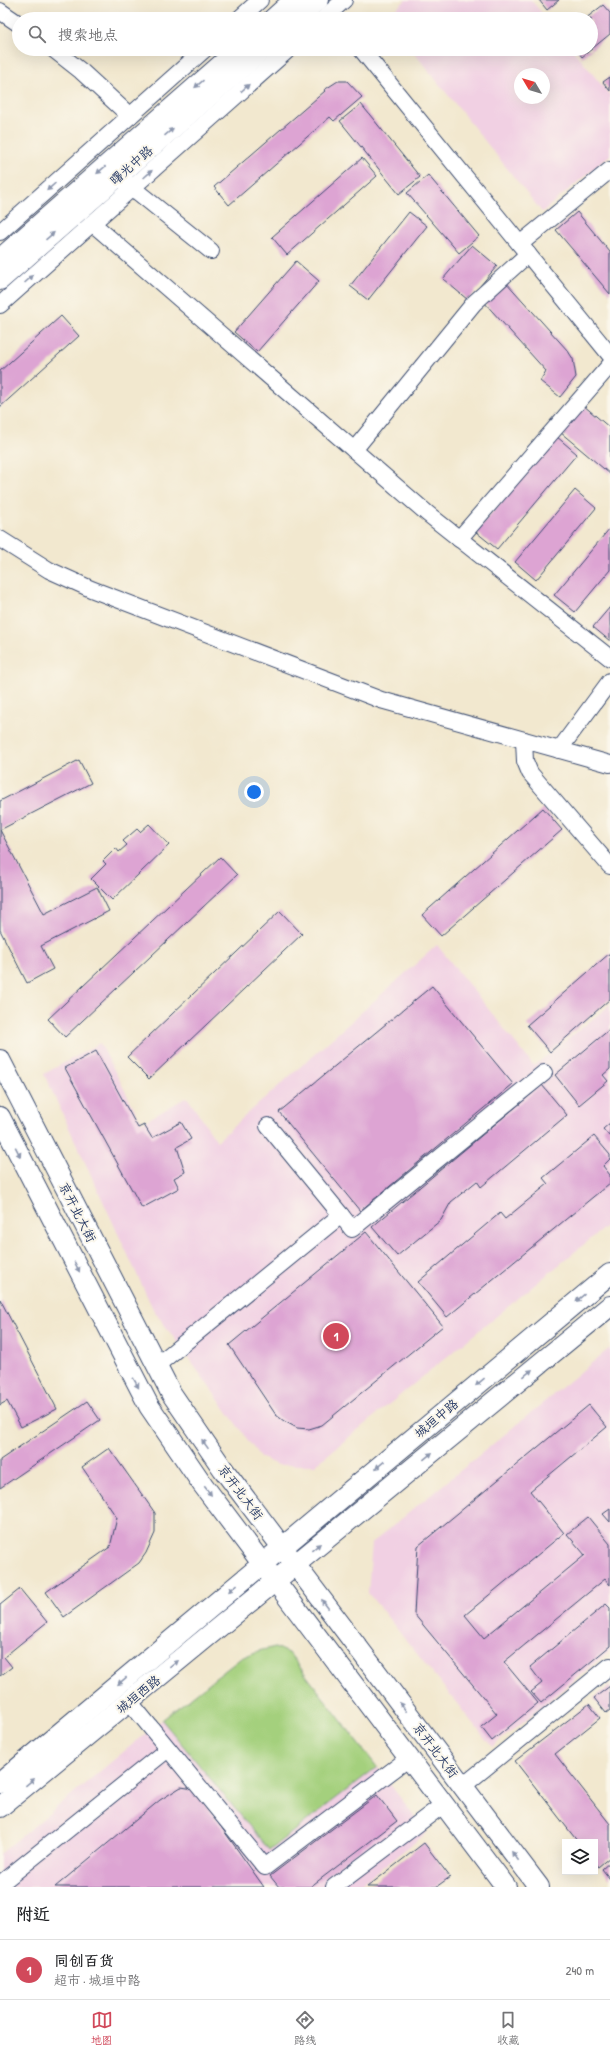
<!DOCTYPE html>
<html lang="zh">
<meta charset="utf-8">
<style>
body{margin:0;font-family:"Patrick Hand","LXGW WenKai TC",sans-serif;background:#f6f6f6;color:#202124}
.controls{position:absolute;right:12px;bottom:12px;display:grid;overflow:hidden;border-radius:0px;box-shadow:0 4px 16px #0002}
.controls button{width:36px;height:36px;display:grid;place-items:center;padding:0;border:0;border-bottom:1px solid #e0e0e0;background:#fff;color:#202124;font:20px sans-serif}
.compass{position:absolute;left:514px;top:68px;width:36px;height:36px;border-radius:50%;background:#fff;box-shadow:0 4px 16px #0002;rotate:308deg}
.you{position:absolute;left:254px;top:792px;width:14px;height:14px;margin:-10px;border:3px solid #fff;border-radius:50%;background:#1a73e8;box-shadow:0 0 0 6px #1a73e833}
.badge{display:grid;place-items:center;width:26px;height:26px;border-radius:50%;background:#d1495b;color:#fff;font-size:13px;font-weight:700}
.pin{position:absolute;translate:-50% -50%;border:2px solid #fff;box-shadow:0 1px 4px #0006}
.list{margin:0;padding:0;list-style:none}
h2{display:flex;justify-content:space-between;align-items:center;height:52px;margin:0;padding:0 16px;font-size:17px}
h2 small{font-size:13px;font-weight:400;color:#757577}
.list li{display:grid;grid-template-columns:26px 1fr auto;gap:12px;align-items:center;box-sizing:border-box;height:60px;padding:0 16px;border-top:1px solid #e0e0e0}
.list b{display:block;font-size:15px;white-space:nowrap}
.list p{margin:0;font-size:13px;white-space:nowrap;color:#757577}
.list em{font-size:13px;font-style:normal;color:#757577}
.icon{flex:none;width:22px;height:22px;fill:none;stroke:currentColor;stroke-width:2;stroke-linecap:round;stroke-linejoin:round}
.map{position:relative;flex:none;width:610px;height:1887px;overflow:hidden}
.search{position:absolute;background:#fff;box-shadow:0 4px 16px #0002;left:12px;right:12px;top:12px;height:44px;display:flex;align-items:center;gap:10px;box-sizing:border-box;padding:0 14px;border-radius:22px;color:#757577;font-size:15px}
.sheet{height:112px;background:#fff}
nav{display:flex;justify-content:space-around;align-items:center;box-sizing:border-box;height:56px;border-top:1px solid #e0e0e0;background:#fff;font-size:11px;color:#757577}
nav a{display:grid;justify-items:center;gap:2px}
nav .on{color:#d1495b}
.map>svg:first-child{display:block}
.built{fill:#f1d0e3;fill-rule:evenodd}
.green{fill:#a4d07d;stroke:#60806e}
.building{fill:#dda4d3}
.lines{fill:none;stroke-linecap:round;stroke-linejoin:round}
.minor-casing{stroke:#3b4b6f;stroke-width:18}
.major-casing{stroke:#3b4b6f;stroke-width:22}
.minor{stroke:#fff;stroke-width:16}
.major{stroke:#fff;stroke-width:20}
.oneway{fill:#8d97ae}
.labels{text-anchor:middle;stroke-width:4;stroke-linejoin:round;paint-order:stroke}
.street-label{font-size:13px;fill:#1b2f5e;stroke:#fbf7ec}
</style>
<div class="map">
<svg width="610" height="1887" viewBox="0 0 610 1887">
<rect width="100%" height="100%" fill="#fbf7ec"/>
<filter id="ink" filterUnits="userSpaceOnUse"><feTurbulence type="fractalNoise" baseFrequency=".025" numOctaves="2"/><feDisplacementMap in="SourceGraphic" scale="8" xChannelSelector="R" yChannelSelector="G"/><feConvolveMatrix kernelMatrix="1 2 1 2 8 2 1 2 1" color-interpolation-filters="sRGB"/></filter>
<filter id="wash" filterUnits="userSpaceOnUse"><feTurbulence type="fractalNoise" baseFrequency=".012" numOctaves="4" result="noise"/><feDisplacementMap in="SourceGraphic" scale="16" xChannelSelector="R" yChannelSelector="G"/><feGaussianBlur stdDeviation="0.9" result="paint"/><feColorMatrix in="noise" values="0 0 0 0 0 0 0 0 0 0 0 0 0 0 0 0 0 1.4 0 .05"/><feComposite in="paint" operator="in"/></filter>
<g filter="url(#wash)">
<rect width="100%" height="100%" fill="#f2e8cf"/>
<g class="built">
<path d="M406 0H531L547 19H387L386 17Z"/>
<path d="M411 49H572L610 95V155L542 212ZM520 74H544V98H520Z"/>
<path d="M437 945 534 1066 610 1005V1223L315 1465H277L260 1457 153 1309 44 1074 100 1043 142 1123 187 1097 217 1141Z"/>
<path d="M610 1348V1651L492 1747 368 1593 372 1543Z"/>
<path d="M162 1720 269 1850 377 1767 427 1833 356 1887H0V1854Z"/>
</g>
<path class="green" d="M275 1647 289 1653 377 1767 269 1850 162 1720 241 1658 258 1651Z"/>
<g id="blocks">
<g class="building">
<path d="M539 0H559L547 10Z"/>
<path d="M603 5 610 13V34L582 57 576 49H591V19H585Z"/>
<path d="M610 77V91L603 82Z"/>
<path d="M338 81H347L362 97 334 121 330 117 229 205 214 187 325 91 324 90Z"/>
<path d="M361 104 420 177 399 194 340 121Z"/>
<path d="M362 158 377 176 287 255 272 237Z"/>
<path d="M428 175 479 236 459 253 407 193Z"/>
<path d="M409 212 427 226 368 300 350 286Z"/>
<path d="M577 212 610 252V294L556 230Z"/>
<path d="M472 245 497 266 468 300 443 279Z"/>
<path d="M296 261 319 281 257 352 234 332Z"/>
<path d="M505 281 568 351 573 359 576 377 560 397 540 381 546 371 483 301Z"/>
<path d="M61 316 79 336 0 407V371Z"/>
<path d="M583 405 610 428V474L560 432Z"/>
<path d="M556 436 577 454 497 549 476 532Z"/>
<path d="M575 490 596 508 536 580 515 562Z"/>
<path d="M610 528V570L575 612 554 595Z"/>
<path d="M610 607V641L593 627Z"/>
<path d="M79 760 91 783 0 830 44 914 97 887 109 911 41 946 53 969 27 983 0 930V801Z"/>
<path d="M543 808 562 830 441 936 422 915Z"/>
<path d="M149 824 169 845 112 900 91 879 106 864 103 861 116 848 119 852 127 845 123 841 137 829 140 832Z"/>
<path d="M220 857 237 875 65 1037 48 1019Z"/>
<path d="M280 911 302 934 149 1079 127 1057Z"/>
<path d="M610 953V999L550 1052 527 1025Z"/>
<path d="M432 986 513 1084 360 1211 279 1112Z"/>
<path d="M610 1029V1069L603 1075 608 1081 579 1105 555 1075Z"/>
<path d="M96 1051 138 1128 144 1125 152 1138 181 1122 191 1139 177 1147 185 1172 174 1178 179 1188 142 1208 65 1068Z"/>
<path d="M542 1085 567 1115 481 1187 477 1181 451 1202 441 1220 397 1256 372 1227Z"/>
<path d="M610 1123V1137L603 1129Z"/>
<path d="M594 1136 610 1155V1159L603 1166 610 1175V1183L447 1317 418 1282 500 1213 505 1219 548 1184 543 1178Z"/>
<path d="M366 1232 443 1326 322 1425 309 1429 297 1428 284 1421 276 1415 229 1345Z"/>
<path d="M0 1299 57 1409 21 1427 7 1401 0 1405Z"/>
<path d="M87 1401 100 1420 0 1488V1460Z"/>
<path d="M589 1405 607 1427 530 1491 564 1533 465 1615 484 1638 585 1555 567 1534 588 1517 610 1544V1585L605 1579 504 1662 538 1703 492 1741 481 1727 497 1714 414 1614 418 1546Z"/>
<path d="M109 1448 155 1513V1533L146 1553 139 1563 64 1617 46 1592 110 1547 117 1518 82 1467Z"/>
<path d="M610 1509V1522L603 1514Z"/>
<path d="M20 1589 47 1622 4 1657 12 1667 0 1676V1605Z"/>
<path d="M606 1604 610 1608V1646L541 1703 531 1692 542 1683 530 1667Z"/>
<path d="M610 1686V1710L606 1713 594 1698Z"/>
<path d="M589 1704 600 1718 555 1754 610 1824V1857L598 1867 595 1863V1842H578L515 1761Z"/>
<path d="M181 1787 194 1789 264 1887H55L160 1800Z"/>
<path d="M377 1795 397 1821 310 1887H279L270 1876Z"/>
<path d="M424 1843 450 1877 436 1887H367Z"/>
<path d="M610 1862V1879L602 1869Z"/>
</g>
</g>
</g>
<g filter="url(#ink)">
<use href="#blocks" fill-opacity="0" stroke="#3b4b6f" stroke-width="1"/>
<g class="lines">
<g class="minor-casing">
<g id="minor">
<path d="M0 11 19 24"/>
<path d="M239 19 260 0"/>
<path d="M323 19 344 0"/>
<path d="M53 49 81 71 130 116"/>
<path d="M361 49 610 355"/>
<path d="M124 181 211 251"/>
<path d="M92 223 428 514 610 658"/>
<path d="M0 232 205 49"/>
<path d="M520 244 610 170"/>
<path d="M0 305 289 49"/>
<path d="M354 450 474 303 528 254"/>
<path d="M0 539 49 570 91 589 381 700 610 764"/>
<path d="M459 539 610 365"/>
<path d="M524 740 525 761 530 773 610 866"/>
<path d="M559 750 610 681"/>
<path d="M341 1215 352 1229 544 1073"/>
<path d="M156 1366 341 1215 268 1126"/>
<path d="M129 1701 265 1867 409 1758"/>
<path d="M463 1786 610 1666"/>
<path d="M0 1884 168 1749"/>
<path d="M334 1887 444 1804"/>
</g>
</g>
<g class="major-casing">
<g id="major">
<path d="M273 19 294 0"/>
<path d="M296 19 318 0"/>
<path d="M0 259 239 49"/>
<path d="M0 280 263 49"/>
<path d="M0 1060 171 1393 223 1469 539 1887"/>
<path d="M0 1117 149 1406 203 1485 506 1887"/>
<path d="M0 1783 610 1274"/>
<path d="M0 1807 610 1306"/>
</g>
</g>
<use href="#minor" class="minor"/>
<use href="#major" class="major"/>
</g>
<defs><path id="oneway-solid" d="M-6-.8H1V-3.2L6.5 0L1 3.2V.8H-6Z"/></defs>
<g class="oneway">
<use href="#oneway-solid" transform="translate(199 84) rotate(139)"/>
<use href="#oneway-solid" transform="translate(245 88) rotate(-42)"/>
<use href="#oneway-solid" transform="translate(169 132) rotate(-41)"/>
<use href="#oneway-solid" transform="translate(101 170) rotate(139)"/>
<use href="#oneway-solid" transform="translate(148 174) rotate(-42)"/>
<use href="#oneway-solid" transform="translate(51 187) rotate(138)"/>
<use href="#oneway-solid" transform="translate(50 236) rotate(-41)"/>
<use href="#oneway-solid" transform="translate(29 279) rotate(-42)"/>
<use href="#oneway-solid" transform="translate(18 1152) rotate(63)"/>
<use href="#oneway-solid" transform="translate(77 1267) rotate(63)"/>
<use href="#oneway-solid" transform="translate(580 1298) rotate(140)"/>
<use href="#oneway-solid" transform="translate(528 1373) rotate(-39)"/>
<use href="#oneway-solid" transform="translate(480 1382) rotate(140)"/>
<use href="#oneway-solid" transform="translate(136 1383) rotate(61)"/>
<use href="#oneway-solid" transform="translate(205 1444) rotate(-125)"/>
<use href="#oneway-solid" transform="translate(428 1456) rotate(-39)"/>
<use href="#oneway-solid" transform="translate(380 1465) rotate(140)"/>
<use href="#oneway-solid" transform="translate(208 1491) rotate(52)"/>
<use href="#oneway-solid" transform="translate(316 1547) rotate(-39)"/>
<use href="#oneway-solid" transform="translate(233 1588) rotate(140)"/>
<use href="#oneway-solid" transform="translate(325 1604) rotate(-127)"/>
<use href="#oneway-solid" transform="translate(174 1664) rotate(-39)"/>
<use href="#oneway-solid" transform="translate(122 1681) rotate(140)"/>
<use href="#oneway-solid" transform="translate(403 1707) rotate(-127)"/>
<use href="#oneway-solid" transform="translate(30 1782) rotate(-39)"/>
<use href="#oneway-solid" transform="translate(515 1856) rotate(-127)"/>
</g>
</g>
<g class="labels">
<g class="street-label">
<text transform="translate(131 165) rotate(-41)" y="5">曙光中路</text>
<text transform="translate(78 1212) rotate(63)" y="5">京开北大街</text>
<text transform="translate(436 1418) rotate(-40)" y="5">城垣中路</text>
<text transform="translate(241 1492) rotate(53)" y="5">京开北大街</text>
<text transform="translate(138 1694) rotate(-39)" y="5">城垣西路</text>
<text transform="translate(436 1750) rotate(53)" y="5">京开北大街</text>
</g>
</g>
</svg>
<div class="controls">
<button><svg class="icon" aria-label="layers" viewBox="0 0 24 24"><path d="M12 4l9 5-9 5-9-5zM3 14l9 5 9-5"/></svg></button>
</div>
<svg class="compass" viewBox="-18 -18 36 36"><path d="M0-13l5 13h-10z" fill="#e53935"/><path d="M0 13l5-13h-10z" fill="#757577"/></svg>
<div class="you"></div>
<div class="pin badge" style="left:336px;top:1336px">1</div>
<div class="search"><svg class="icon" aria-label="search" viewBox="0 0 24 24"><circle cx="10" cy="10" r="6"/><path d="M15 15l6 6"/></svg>搜索地点</div>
</div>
<section class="sheet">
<h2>附近<small></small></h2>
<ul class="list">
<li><span class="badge">1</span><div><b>同创百货</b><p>超市 · 城垣中路</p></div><em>240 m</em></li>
</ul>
</section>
<nav>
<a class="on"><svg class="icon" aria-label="map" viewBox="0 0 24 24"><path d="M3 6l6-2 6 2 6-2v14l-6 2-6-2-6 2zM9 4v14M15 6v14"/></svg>地图</a>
<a><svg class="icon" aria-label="directions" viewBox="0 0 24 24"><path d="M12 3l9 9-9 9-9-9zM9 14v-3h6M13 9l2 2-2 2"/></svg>路线</a>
<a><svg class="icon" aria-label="saved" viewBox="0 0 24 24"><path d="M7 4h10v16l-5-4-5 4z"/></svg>收藏</a>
</nav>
